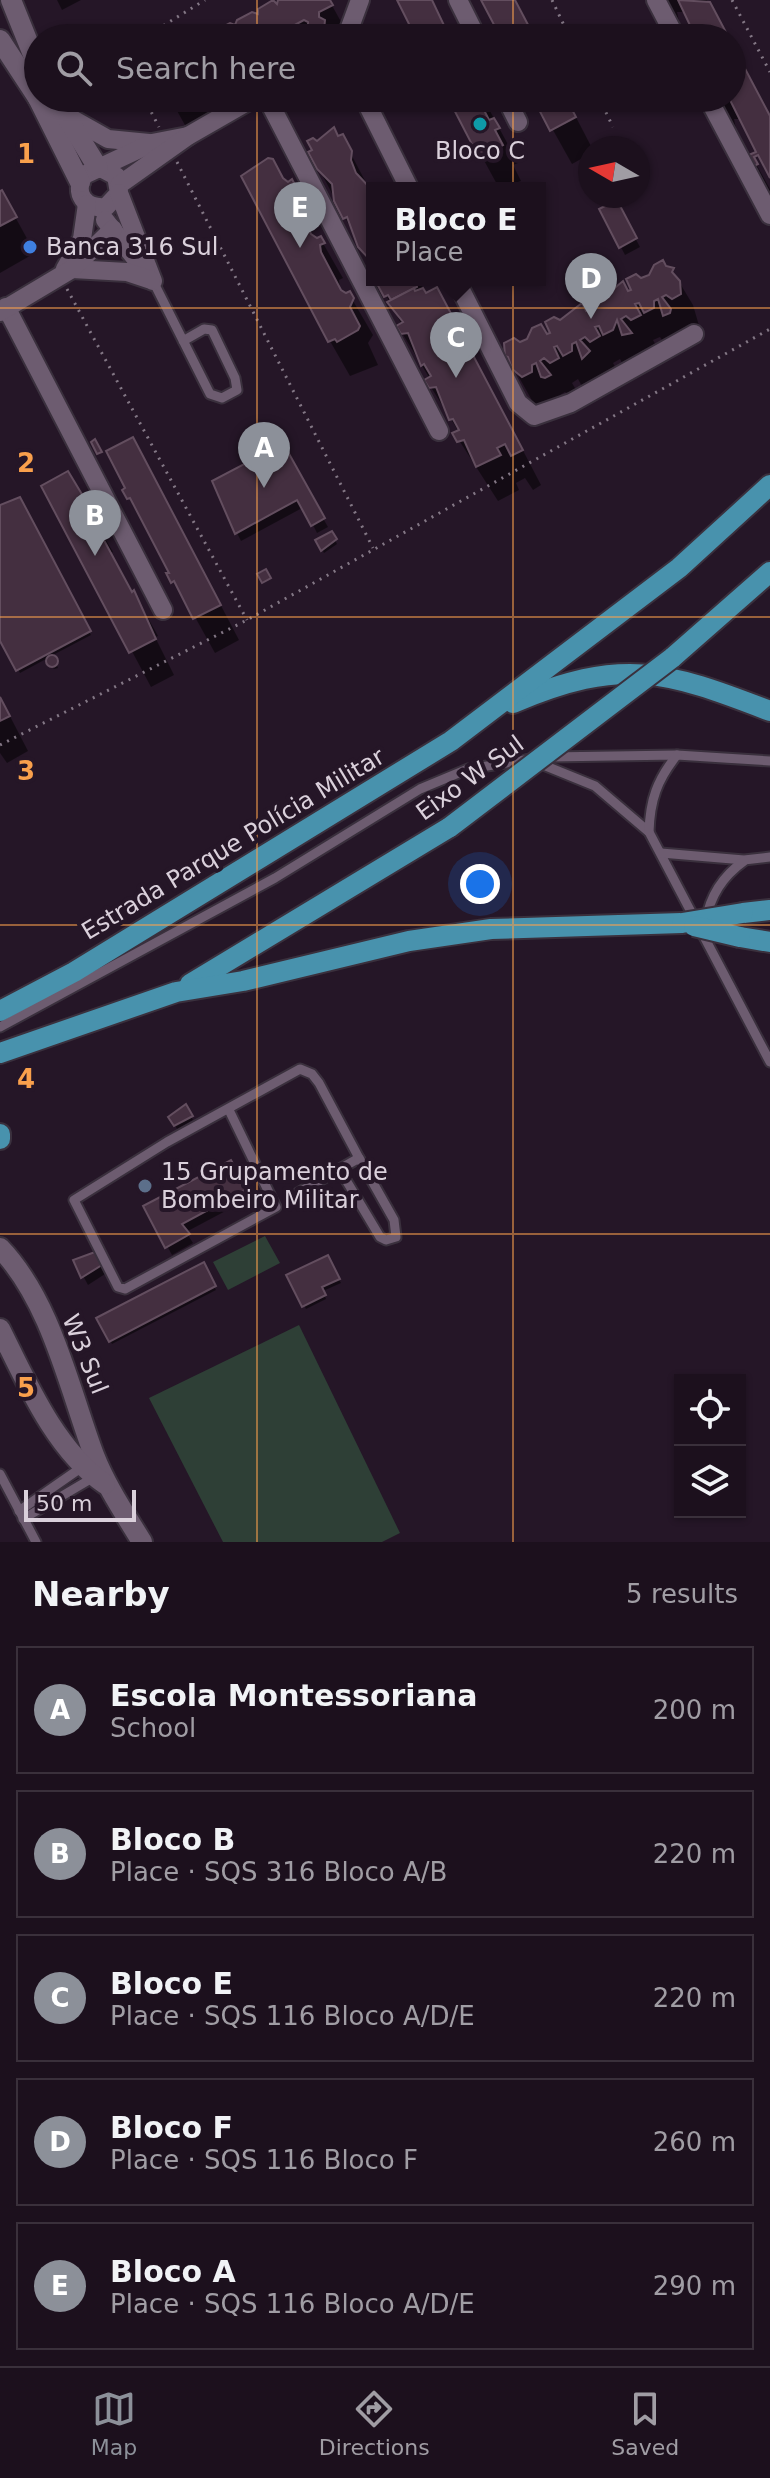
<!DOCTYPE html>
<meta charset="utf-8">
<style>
body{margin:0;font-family:"DejaVu Sans",sans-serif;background:#251926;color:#f1f3f6}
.controls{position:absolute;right:24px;bottom:24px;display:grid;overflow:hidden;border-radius:0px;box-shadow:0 2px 6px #0004}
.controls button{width:72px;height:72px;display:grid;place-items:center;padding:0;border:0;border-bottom:2px solid #3a303b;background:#1c101d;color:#f1f3f6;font:40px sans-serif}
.compass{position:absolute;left:578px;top:136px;width:72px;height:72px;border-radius:50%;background:#1c101d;box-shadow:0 2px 6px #0004;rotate:279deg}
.scale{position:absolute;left:24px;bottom:20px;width:112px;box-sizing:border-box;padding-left:8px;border:4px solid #dad0db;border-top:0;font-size:22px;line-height:28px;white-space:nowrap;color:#dad0db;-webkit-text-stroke:6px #251627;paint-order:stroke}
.you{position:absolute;left:480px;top:884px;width:28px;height:28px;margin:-20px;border:6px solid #fff;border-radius:50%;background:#1a73e8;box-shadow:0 0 0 12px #1a73e833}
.badge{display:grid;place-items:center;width:52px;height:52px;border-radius:50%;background:#8c9099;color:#fff;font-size:26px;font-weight:700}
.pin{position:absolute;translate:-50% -66px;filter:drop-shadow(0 2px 4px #0008)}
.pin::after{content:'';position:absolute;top:42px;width:28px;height:24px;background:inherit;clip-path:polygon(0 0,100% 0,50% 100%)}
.popup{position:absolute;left:366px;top:182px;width:180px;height:104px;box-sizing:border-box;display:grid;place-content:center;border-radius:0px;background:#1c101d;filter:drop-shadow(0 2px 6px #0005);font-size:26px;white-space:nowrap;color:#a09da4}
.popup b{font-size:30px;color:#f1f3f6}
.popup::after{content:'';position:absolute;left:50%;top:100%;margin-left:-16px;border:16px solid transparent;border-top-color:#1c101d}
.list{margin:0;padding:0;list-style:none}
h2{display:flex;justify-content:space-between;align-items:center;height:104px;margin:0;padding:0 32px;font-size:34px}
h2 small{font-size:26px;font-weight:400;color:#a09da4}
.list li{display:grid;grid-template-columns:52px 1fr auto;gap:24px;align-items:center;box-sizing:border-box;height:128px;margin:0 16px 16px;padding:0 16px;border:2px solid #3a303b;border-radius:0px}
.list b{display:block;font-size:30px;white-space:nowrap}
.list p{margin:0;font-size:26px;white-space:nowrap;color:#a09da4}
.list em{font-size:26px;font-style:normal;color:#a09da4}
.icon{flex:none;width:44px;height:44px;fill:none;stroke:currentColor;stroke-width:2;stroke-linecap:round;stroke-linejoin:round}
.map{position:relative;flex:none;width:770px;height:1542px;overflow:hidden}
.search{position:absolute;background:#1c101d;box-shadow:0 2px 6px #0004;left:24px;right:24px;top:24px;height:88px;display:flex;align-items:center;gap:20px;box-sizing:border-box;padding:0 28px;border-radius:44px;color:#a09da4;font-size:30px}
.sheet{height:824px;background:#1c101d}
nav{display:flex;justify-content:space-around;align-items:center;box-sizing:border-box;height:112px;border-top:2px solid #3a303b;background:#1c101d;font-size:22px;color:#a09da4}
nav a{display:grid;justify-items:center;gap:4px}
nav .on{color:#8c9099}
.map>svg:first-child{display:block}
.green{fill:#2e3f36}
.shadow{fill:#0007}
.building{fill:#442f40;stroke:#634e5f;stroke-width:2}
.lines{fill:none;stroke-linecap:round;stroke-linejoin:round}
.service-casing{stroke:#3a303d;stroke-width:13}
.minor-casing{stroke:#3a303d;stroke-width:22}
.tertiary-casing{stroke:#3a303d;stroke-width:24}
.primary-casing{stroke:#3a303d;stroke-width:24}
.path{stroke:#837785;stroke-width:3;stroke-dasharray:2 6;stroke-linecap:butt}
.service{stroke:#6d5c70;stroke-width:9}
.minor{stroke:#6d5c70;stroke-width:18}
.tertiary{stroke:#6d5c70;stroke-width:20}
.primary{stroke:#4892ad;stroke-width:20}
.primary-bridge-casing{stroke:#3a303d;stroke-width:24;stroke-linecap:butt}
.primary-bridge{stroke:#4892ad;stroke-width:20}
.grid{fill:none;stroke:#f9a04c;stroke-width:2;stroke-opacity:0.55}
.culture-dot{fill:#0f9aa8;stroke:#251627;stroke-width:3}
.shop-dot{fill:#3f7fe0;stroke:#251627;stroke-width:3}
.service-dot{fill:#5c6f8a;stroke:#251627;stroke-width:3}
.labels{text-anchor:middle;stroke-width:8;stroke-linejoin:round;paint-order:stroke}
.poi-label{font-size:24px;fill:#dad0db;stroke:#251627;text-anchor:start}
.street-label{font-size:24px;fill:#dad0db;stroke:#251627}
.grid-label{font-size:26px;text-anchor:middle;font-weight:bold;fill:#f9a04c;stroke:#251627;stroke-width:8;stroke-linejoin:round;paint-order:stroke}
</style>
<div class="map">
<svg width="770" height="1542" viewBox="0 0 770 1542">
<rect width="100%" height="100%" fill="#251627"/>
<g class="green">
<path d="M265 1236 280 1263 228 1290 213 1262Z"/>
<path d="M299 1325 400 1533 382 1542H223L149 1398Z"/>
</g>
<g class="shadow">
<path d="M57 0H81L62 10Z"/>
<path d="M281 0H329L350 38H218L260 21 273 3 281 5Z"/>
<path d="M667 0H707L727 38H700L686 12H677L679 21Z"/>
<path d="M170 98H256L259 109 212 113 217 132 212 134 186 127Z"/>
<path d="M450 98H483L518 163 513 165 521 181 499 188Z"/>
<path d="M535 98H566L592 148 590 154 572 164Z"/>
<path d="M718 98H732L770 118V172L743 119H734L736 129Z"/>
<path d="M342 137 372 194V268L319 169Z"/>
<path d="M751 155 770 189V195L754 166Z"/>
<path d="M268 160 283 180 291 182 314 223 310 225V233L316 240 320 238 340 273 343 278 339 280 340 289 342 293 349 294 373 335 368 343 378 365 350 376 330 341 243 177Z"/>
<path d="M2 193 35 253 0 273V194Z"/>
<path d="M616 202 640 247 625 255 602 210Z"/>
<path d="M665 268 672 270 693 305 700 329 689 348 685 350 676 335 666 347 660 337 653 340 659 351 641 353 650 367 644 369 636 356 633 364 625 368 620 359 613 363 618 372 601 374 608 387 603 392 595 377 584 390 578 379 572 383 578 393 571 397 565 392 560 395 569 410 563 411 555 398 550 407 543 411 534 404 507 356 519 344 547 337 560 322 628 294 641 280Z"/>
<path d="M378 280H418L427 295 457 324 541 485 533 490 525 478 516 483 519 490 498 501 455 434 459 432 427 381 430 379 402 333V325Z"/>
<path d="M287 455 328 527 317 533 304 507 241 541 237 533 281 458Z"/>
<path d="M67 474 113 552 111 553 153 627 158 636 155 637 174 675 151 687 44 486Z"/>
<path d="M152 474 239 640 215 653 125 491Z"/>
<path d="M19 499 91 635 53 655 58 668 54 669 46 659 20 673 0 636V508Z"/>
<path d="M332 534 337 544 324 553 318 541Z"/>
<path d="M0 697 28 751 7 763 0 753Z"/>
<path d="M186 1106 193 1120 177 1129 171 1118Z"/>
<path d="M231 1162 250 1198 186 1232 193 1243 172 1255 146 1207Z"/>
<path d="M94 1254 105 1274 88 1285 75 1261Z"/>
<path d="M327 1258 341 1283 323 1291 326 1299 306 1309 288 1276Z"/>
<path d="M203 1265 216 1290 112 1344 99 1318Z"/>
</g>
<g class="building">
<path d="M273 0 277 4 278 0H330L333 5 319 12V17L325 20 324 30 316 34 308 29V22L304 20 278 34 277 38H201L210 34 216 36V30L230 23 235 25 237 20 252 12 258 14V9Z"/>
<path d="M397 0H432L450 38H416Z"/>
<path d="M481 0H515L535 38H501Z"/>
<path d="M678 0 710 2 729 38H696Z"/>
<path d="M732 44 770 116V178L758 155 754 157 758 164 752 167 746 156 756 152 729 98Z"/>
<path d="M448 98H478L489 120 494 118 500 128 495 130 503 145 479 158Z"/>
<path d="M533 98H566L576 117 550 131Z"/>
<path d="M334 127 338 136 343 134 352 151 351 160 356 173 372 190V262L358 247 347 217 343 219 334 201 332 184 317 169 308 152 312 150 307 141 313 138 317 141Z"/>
<path d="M268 158 273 159 283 178 288 182 292 179 296 187 292 190V196L311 234 317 238 321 236 325 243 320 245 321 252 341 290 346 293 350 291 354 298 350 307 360 326 358 330 337 342 335 339 328 342 241 176Z"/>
<path d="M2 190 17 217 0 226V191Z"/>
<path d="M617 200 637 238 619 248 599 209Z"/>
<path d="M663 260 666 266 674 268 672 272 680 281 681 294 672 299 666 295 662 297 671 309 670 313 663 316 658 299 654 301V308L644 313 639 303 635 304 641 315 631 320 626 316 621 319 632 333 622 335 617 320 613 330 603 335 599 326 595 327 600 336 590 342 585 337 580 340 590 351 582 359 576 342 572 344V351L563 356 557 346 554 347 559 358 550 363 544 358 540 361 551 375 545 378 541 377 536 363 532 365V372L522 377 512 369 508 357 505 356 504 343 514 338 520 342 527 339 532 328 541 324 547 334 550 333 545 322 554 317 560 320 582 303 586 311 591 309 586 300 611 291 623 281 628 291 631 290 626 279 636 274 641 278 649 275 654 265Z"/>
<path d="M375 280H416L417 287 391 300 388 295 384 297Z"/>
<path d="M437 287 523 450 511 456 505 444 497 448 501 455 476 467 464 440 457 442 452 433 459 430 453 419 449 420 436 387 429 388 424 380 431 376 424 364 421 366 408 333 401 334 396 326 403 322 387 302 414 288 415 291 423 288 426 293Z"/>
<path d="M133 437 221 605 193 619 174 581 171 583 166 573H169L130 498 127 499 122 490 125 488 106 451Z"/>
<path d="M95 439 102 452 97 454 91 442Z"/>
<path d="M277 447 282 456 288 452 325 518 311 526 297 500 235 534 212 481Z"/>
<path d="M68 471 95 516 92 518 132 592 134 590 156 639 129 653 41 486Z"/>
<path d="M20 497 91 631 16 671 0 641V505Z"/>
<path d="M332 531 337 539 321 551 315 540Z"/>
<path d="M266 569 271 578 262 583 257 574Z"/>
<circle cx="52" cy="661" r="6"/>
<path d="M0 697 10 716 0 721Z"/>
<path d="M186 1104 193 1116 174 1126 168 1117Z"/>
<path d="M231 1160 247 1189 182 1224 190 1234 165 1248 143 1206Z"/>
<path d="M95 1252 102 1265 81 1278 73 1260Z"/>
<path d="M328 1255 340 1279 322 1287 326 1295 302 1307 286 1275Z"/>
<path d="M204 1262 216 1286 109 1342 96 1318Z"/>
</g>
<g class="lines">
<g class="service-casing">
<g id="service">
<path d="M153 281 210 394 222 398 237 390 235 378 212 330 204 329 183 341"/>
<path d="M550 757 677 755 770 761"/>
<path d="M536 762 595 786 649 832 770 1062"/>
<path d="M649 832C650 800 657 780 677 755"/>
<path d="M661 853 744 860 770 857"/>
<path d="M706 921C710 895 723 876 744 861"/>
<path d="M0 1027 275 878 420 789 468 769 531 759"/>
<path d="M229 1110 276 1207 125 1289 118 1287 74 1200 167 1142 300 1069 312 1074 319 1083 359 1158 298 1193"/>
<path d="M340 1170 380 1237 386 1240 396 1237 394 1220 359 1158"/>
<path d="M0 1474 36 1542"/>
<path d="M19 1511 85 1465"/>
<path d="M23 1519 94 1477"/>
</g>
</g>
<g class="minor-casing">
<g id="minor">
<path d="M458 0 477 38"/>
<path d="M656 0 676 38"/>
<path d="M346 38 360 0"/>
<path d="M267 98 439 431"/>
<path d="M364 98 409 188"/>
<path d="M506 98 518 122"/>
<path d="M708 98 770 215"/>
<path d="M69 117 108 139 149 143"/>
<path d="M101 168 116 176 119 193 106 207C85 209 73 194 84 175L152 143 188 136"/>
<path d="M119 185 188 136 254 98"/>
<path d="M119 193 153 281"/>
<path d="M105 220 146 272"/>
<path d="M65 269 82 239 87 204"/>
<path d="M72 269 127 272 151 280"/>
<path d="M456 280 518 403 534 416 571 403 694 334"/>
<path d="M6 307 163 610"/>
<path d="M0 312 72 269 113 229"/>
</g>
</g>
<g class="tertiary-casing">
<g id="tertiary">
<path d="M11 0 38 67"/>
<path d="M0 40 38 98"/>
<path d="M38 98 80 182"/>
<path d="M55 98 98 168"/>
<path d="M0 1248C51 1301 69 1388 94 1455 106 1486 125 1514 142 1542"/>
<path d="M0 1329C26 1381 55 1450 105 1484"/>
</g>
</g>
<g class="primary-casing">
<g id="primary">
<path d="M672 658 770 572"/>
<path d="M513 703C622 657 664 670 770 711"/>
<path d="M743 913 770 910"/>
<path d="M740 937 770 942"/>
<path d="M190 984 450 827"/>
<path d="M0 1011 74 972 451 741 679 568 770 485"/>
<path d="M0 1053 176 992 243 981 409 941 491 929 682 923"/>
<path d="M0 1134V1139"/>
</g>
</g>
<g class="path">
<path d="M552 0 570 38"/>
<path d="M732 0 770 72"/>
<path d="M143 38 205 0"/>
<path d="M144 98 159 127"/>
<path d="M599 98 613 127"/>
<path d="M177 162 373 548"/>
<path d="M67 289 247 620"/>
<path d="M0 745 247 620 770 329"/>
</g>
<use href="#service" class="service"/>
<use href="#minor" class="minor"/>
<use href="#tertiary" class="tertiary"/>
<use href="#primary" class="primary"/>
<g class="primary-bridge-casing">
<g id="primary-bridge">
<path d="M450 827 672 658"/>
<path d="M682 923 743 913"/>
<path d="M694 926 740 937"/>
</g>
</g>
<use href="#primary-bridge" class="primary-bridge"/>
</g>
<path class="grid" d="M257 0V38M513 0V38M257 98V1542M513 98V1542M0 308H770M0 617H770M0 925H770M0 1234H770"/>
<circle class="culture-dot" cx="480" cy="124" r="8"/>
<circle class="shop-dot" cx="30" cy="247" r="8"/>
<circle class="service-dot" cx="145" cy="1186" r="8"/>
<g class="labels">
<g class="poi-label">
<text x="480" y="159" text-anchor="middle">Bloco C</text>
<text x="46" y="255">Banca 316 Sul</text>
<text x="161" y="1180">15 Grupamento de<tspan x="161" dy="28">Bombeiro Militar</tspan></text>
</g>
<g class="street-label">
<text transform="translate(470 778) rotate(-36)" y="8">Eixo W Sul</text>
<text transform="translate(233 844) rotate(-31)" y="8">Estrada Parque Polícia Militar</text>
<text transform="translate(85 1354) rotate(68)" y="8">W3 Sul</text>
</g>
</g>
<g class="grid-label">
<text x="26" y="163">1</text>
<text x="26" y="472">2</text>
<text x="26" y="780">3</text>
<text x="26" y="1088">4</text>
<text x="26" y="1397">5</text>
</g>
</svg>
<div class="controls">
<button><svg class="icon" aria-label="locate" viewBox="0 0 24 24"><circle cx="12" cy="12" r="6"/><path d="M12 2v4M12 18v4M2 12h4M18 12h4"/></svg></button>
<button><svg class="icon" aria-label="layers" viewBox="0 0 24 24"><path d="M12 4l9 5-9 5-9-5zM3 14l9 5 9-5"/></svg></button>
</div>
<svg class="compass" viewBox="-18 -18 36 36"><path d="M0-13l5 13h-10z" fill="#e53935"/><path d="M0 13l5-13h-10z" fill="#a09da4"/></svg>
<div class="scale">50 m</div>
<div class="you"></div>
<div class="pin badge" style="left:264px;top:488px">A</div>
<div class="pin badge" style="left:95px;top:556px">B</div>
<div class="pin badge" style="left:456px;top:378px">C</div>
<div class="popup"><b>Bloco E</b>Place</div>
<div class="pin badge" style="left:591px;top:319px">D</div>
<div class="pin badge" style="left:300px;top:248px">E</div>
<div class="search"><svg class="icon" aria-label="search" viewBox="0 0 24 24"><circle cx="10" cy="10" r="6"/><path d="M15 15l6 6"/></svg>Search here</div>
</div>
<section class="sheet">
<h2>Nearby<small>5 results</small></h2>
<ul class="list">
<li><span class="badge">A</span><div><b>Escola Montessoriana</b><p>School</p></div><em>200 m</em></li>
<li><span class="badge">B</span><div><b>Bloco B</b><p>Place · SQS 316 Bloco A/B</p></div><em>220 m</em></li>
<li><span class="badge">C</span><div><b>Bloco E</b><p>Place · SQS 116 Bloco A/D/E</p></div><em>220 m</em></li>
<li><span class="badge">D</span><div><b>Bloco F</b><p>Place · SQS 116 Bloco F</p></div><em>260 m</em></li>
<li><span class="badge">E</span><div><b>Bloco A</b><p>Place · SQS 116 Bloco A/D/E</p></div><em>290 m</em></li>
</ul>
</section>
<nav>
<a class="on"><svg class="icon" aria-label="map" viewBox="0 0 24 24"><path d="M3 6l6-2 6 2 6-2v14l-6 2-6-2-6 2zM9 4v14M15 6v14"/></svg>Map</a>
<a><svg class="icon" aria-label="directions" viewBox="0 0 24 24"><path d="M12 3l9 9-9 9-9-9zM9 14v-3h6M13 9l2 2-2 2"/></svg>Directions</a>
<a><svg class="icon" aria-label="saved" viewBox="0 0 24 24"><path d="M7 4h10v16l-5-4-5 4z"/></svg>Saved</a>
</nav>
